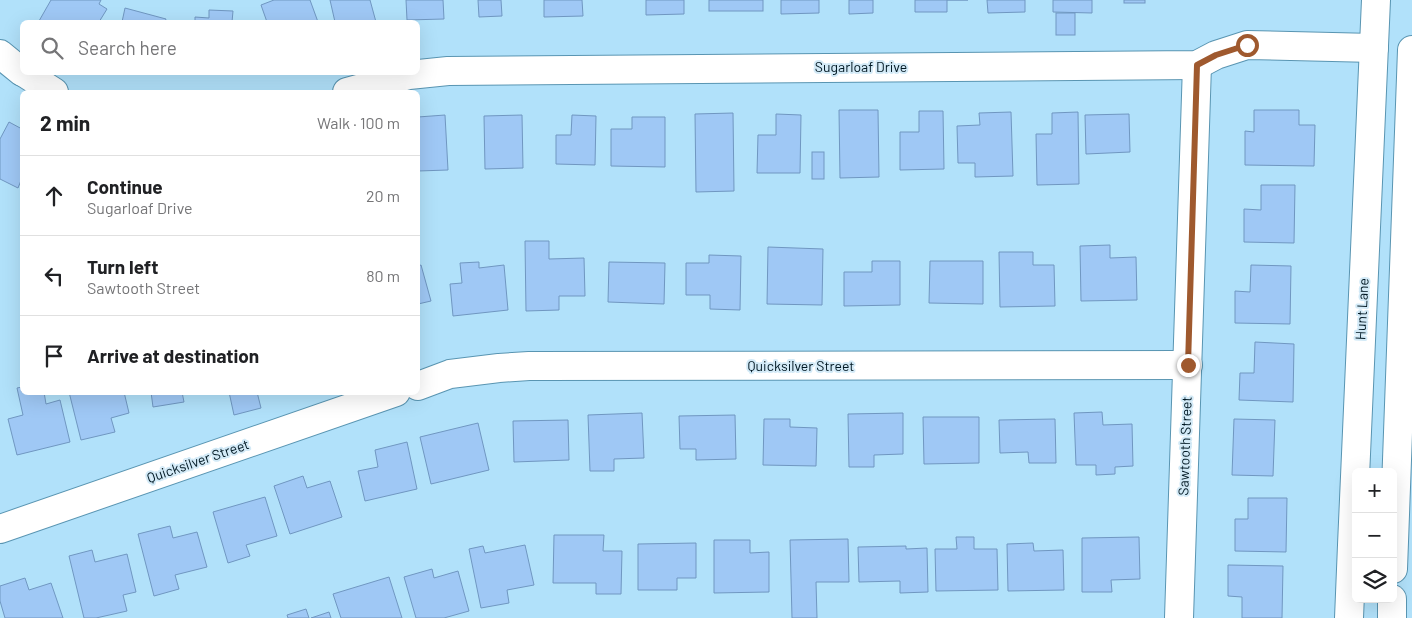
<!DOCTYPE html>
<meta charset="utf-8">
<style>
body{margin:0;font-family:Barlow,sans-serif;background:#f6f6f6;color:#202124}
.controls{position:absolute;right:15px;bottom:15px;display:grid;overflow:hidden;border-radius:8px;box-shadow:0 5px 20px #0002}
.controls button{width:45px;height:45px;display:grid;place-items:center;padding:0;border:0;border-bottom:1px solid #e0e0e0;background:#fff;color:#202124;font:25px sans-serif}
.stop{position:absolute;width:15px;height:15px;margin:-11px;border:4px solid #9f592e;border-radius:50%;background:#fff}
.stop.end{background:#9f592e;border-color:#fff;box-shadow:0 1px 5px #0008}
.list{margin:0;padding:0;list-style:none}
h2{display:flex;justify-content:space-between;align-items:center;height:65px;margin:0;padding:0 20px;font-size:21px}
h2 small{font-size:16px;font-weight:400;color:#757577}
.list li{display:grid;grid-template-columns:32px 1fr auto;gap:15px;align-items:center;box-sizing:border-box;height:80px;padding:0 20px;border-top:1px solid #e0e0e0}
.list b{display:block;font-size:19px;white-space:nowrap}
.list p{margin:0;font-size:16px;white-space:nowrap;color:#757577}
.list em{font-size:16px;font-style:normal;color:#757577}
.icon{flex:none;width:28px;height:28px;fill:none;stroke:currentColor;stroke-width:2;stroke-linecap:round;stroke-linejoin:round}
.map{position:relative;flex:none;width:1412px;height:618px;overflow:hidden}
.search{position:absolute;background:#fff;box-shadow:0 5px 20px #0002;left:20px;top:20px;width:400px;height:55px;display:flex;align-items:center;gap:12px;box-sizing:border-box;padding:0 18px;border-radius:8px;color:#757577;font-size:19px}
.panel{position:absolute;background:#fff;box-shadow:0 5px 20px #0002;left:20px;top:90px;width:400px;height:305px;border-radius:8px}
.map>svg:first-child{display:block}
.building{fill:#9fc8f5;stroke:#7097c1}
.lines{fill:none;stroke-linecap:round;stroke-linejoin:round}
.minor-casing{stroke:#5995b2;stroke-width:30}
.major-casing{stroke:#5995b2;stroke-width:30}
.minor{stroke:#fff;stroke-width:28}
.major{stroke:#fff;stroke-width:28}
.route{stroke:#9f592e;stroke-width:6}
.labels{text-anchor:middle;stroke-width:4;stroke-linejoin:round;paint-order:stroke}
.street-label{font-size:14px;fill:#011823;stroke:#d3eaf7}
</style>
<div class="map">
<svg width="1412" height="618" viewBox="0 0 1412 618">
<rect width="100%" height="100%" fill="#b1e1fa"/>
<g class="building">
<path d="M51 0H101L99 4 107 9 99 22H41L39 21Z"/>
<path d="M274 0H310L318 22H267L261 5Z"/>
<path d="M330 0H370L376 22H335Z"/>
<path d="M406 0H443L444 19 407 20Z"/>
<path d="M478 0H501L502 16 479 17Z"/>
<path d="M544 0H582L583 16 544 17Z"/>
<path d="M646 0H684V14L646 15Z"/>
<rect x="709" y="0" width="54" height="11"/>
<path d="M781 0H819V13L781 14Z"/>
<path d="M849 0H873V13L849 14Z"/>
<path d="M915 0H968H947V12H915Z"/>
<path d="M987 0H1025V12L988 13Z"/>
<path d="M1053 0H1092V13L1053 12Z"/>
<rect x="1124" y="0" width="21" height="3"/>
<path d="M125 8 166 19 165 22H122Z"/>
<path d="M209 10 233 11 232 22H195V17L209 18Z"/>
<rect x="1056" y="13" width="19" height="22"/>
<path d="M839 110H878L879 177 840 178Z"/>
<path d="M1254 110H1299V125H1315L1314 166 1245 165V131L1254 132Z"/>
<path d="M919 111H943L944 169 900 170V132H919Z"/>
<path d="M1011 112 1013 176 975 177V163H958L957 126 980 125 979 113Z"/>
<path d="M1078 112 1079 184 1037 185 1036 134H1052V113Z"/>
<path d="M733 113 734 191 696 192 695 114Z"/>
<path d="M776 114 801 115 800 173H757L758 135H776Z"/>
<path d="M1129 114 1130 152 1086 154 1085 115Z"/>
<path d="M445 115 448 170 418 171V117Z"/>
<path d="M522 115 523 168 485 169 484 116Z"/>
<path d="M572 115 596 116 595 165 556 164V135H571Z"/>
<path d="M632 117H665V167L611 166V129H632Z"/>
<path d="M9 122 22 129V178L18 188 0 179V139Z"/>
<rect x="812" y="152" width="12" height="27"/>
<path d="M1261 185H1295L1294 243 1244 242V209L1261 210Z"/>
<path d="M525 241H549V259L584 258 585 296H559V310L526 311Z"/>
<path d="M1110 245V258L1136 257 1137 300 1081 301 1080 246Z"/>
<path d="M768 247 823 249 822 305 767 304Z"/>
<path d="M999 252H1033V265H1054L1055 306 1000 307Z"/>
<path d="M709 255 741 256 740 310 710 309V295H686V263H709Z"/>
<path d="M872 261H900V305L844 306V272H872Z"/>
<path d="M930 261H983V304L929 303Z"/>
<path d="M479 262V268L504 265 508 310 453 316 450 284 462 283 460 263Z"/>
<path d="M609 262 665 263 664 304 608 302Z"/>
<path d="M421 265 431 301 418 304V266Z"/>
<path d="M1251 265 1291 266 1290 324 1235 323V291L1250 292Z"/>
<path d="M1255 342 1294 344 1293 402 1239 400 1240 373H1254Z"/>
<path d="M22 387V392H44L46 404 60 400 70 442 17 455 8 419 23 415 17 388Z"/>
<path d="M69 392H124L129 413 111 418 115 432 81 440Z"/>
<path d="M151 392H182L184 402 153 407Z"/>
<path d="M229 392H257L261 408 234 415Z"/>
<path d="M1102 412 1103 425 1132 424 1133 466 1115 467V474L1096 475V465H1076L1074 413Z"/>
<path d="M642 413 644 458 614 459V471H590L588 415Z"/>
<path d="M903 413V454L874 455V467H849L848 414Z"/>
<path d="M735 415 736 459 696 460V449H680L679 416Z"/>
<path d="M923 417H979V463L924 464Z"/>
<path d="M764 419H790V427L817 428 816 466 763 465Z"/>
<path d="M1055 419 1056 463H1029L1028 452 1000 453 999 420Z"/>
<path d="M1234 419 1275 420 1273 476 1232 475Z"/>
<path d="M568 420 569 460 514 462 513 421Z"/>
<path d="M478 423 489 470 431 484 420 437Z"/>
<path d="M407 442 417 489 365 501 358 471 378 467 375 450Z"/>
<path d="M303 476 307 488 330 481 342 517 290 534 274 486Z"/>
<path d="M265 497 277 536 246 545 250 556 228 563 213 512Z"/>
<path d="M1248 498H1287L1286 552 1235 551V519H1248Z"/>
<path d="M170 526 173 538 197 532 207 567 175 575 179 589 154 596 138 534Z"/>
<path d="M554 535H604L603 551H622L621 594H596V583H553Z"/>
<path d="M956 537H974V549H997L998 590 936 591 935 549H957Z"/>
<path d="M1139 537 1140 579 1111 580 1112 592H1082V538Z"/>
<path d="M848 539 849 582H816L817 618H792L790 540Z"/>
<path d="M714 540H750V553L769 552V592L714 593Z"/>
<path d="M696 543V578H677V590H638V544Z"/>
<path d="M1033 543 1034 551 1063 550 1064 590 1008 591 1007 544Z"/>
<path d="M525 545 534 585 507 590 509 603 481 608 469 549 483 546 485 553Z"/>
<path d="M906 546V549L927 548 928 592 900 593V581L859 582 858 547Z"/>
<path d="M92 550 95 562 127 554 136 592 123 595 127 611 96 618H84L69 556Z"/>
<path d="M1228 565 1283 566 1282 618H1242V597L1228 596Z"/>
<path d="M432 569 434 578 458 571 469 611 444 618H416L404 577Z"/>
<path d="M389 577 402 618H341L333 594Z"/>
<path d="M25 578 29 590 51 583 63 618H5L0 601V586Z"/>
<path d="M306 609 309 618H288L287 615Z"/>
<path d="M329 612 331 618H311Z"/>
</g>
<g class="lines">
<g class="minor-casing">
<g id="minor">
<path d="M0 54 22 72"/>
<path d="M23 72 54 92"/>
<path d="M347 92 409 75 448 71 1197 65 1216 55 1247 45 1374 48"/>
<path d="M418 386 450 374 499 368 529 366 1188 365"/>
<path d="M0 529 396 392"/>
<path d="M1179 618 1197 65"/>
</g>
</g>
<g class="major-casing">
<g id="major">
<path d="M1393 569 1412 50"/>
<path d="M1349 618 1352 545 1376 0"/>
<path d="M1392 618V599"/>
</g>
</g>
<use href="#minor" class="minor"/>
<use href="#major" class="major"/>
</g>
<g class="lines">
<path class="route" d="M1188 365 1197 65 1216 55 1247 45"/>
</g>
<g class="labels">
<g class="street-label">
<text x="861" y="72">Sugarloaf Drive</text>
<text transform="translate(1362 309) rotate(-87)" y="5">Hunt Lane</text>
<text x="801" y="371">Quicksilver Street</text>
<text transform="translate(1185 446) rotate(-88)" y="5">Sawtooth Street</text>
<text transform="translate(198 461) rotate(-19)" y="5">Quicksilver Street</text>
</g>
</g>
</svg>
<div class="controls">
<button>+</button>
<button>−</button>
<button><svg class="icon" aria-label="layers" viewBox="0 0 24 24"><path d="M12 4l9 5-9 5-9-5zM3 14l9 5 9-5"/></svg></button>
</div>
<div class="stop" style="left:1247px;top:45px"></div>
<div class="stop end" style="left:1188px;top:365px"></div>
<div class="search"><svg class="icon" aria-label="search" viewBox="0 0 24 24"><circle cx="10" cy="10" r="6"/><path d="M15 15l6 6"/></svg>Search here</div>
<section class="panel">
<h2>2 min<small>Walk · 100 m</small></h2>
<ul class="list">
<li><svg class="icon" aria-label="ahead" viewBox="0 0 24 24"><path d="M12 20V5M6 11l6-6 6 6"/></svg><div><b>Continue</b><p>Sugarloaf Drive</p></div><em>20 m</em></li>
<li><svg class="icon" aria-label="left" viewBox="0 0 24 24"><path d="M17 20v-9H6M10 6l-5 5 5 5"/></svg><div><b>Turn left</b><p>Sawtooth Street</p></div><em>80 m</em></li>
<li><svg class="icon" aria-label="arrive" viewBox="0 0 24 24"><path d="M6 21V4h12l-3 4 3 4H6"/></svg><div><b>Arrive at destination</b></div></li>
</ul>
</section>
</div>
